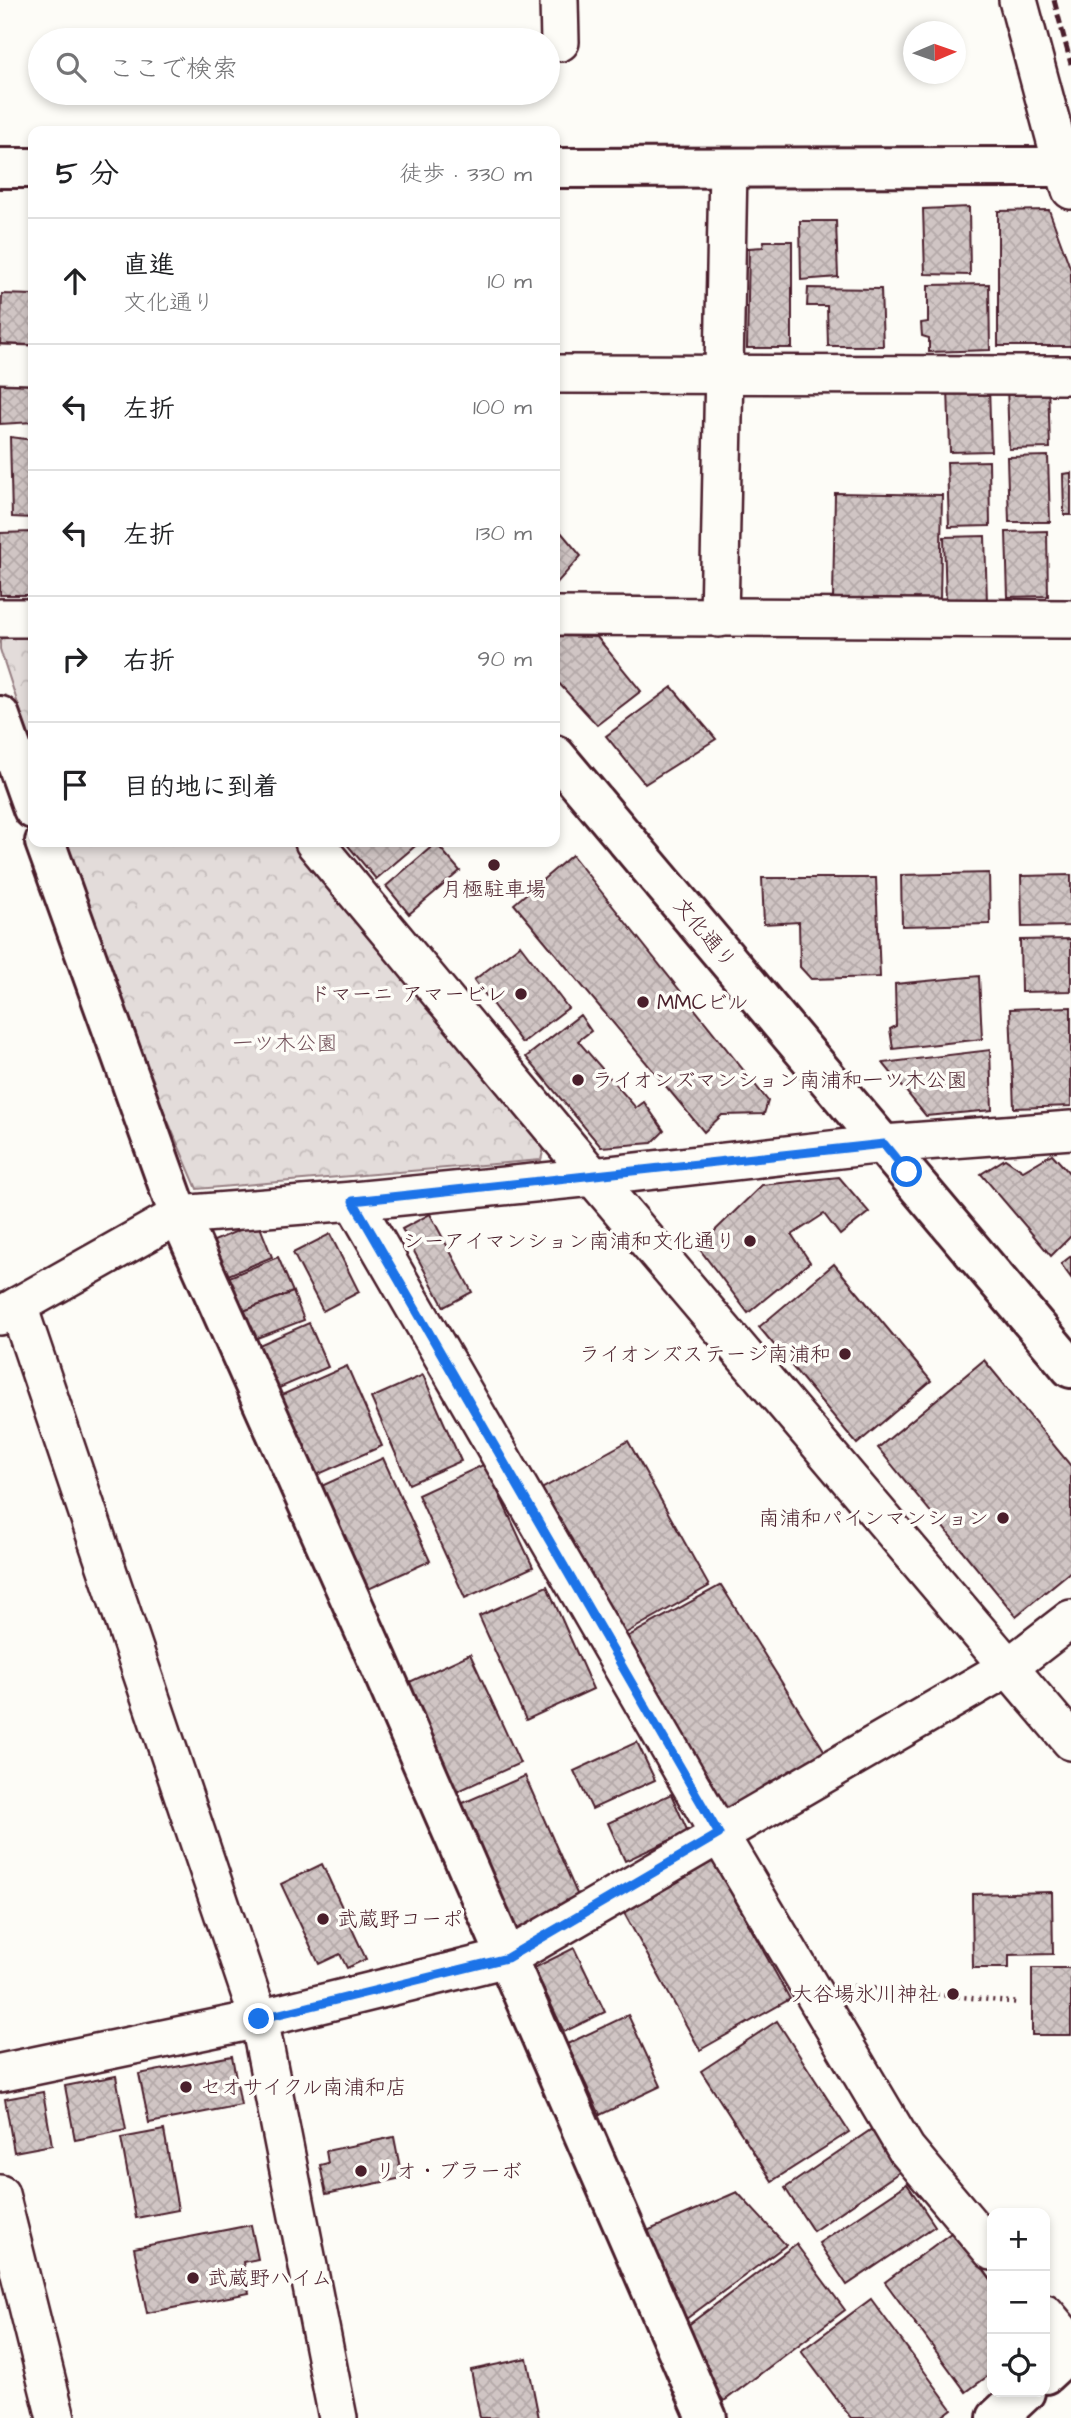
<!DOCTYPE html>
<html lang="ja">
<meta charset="utf-8">
<style>
body{margin:0;font-family:"Architects Daughter","Klee One",sans-serif;background:#f6f6f6;color:#202124}
.controls{position:absolute;right:21px;bottom:21px;display:grid;overflow:hidden;border-radius:14px;box-shadow:0 4px 10px #0003}
.controls button{width:63px;height:63px;display:grid;place-items:center;padding:0;border:0;border-bottom:2px solid #e0e0e0;background:#fff;color:#202124;font:35px sans-serif}
.compass{position:absolute;left:903px;top:21px;width:63px;height:63px;border-radius:50%;background:#fff;box-shadow:0 4px 10px #0003;rotate:88deg}
.stop{position:absolute;width:21px;height:21px;margin:-16px;border:5px solid #1a73e8;border-radius:50%;background:#fff}
.stop.end{background:#1a73e8;border-color:#fff;box-shadow:0 2px 7px #0008}
.list{margin:0;padding:0;list-style:none}
h2{display:flex;justify-content:space-between;align-items:center;height:91px;margin:0;padding:0 28px;font-size:30px}
h2 small{font-size:23px;font-weight:400;color:#757577}
.list li{display:grid;grid-template-columns:46px 1fr auto;gap:21px;align-items:center;box-sizing:border-box;height:126px;padding:0 28px;border-top:2px solid #e0e0e0}
.list b{display:block;font-size:26px;white-space:nowrap}
.list p{margin:0;font-size:23px;white-space:nowrap;color:#757577}
.list em{font-size:23px;font-style:normal;color:#757577}
.icon{flex:none;width:38px;height:38px;fill:none;stroke:currentColor;stroke-width:2;stroke-linecap:round;stroke-linejoin:round}
.map{position:relative;flex:none;width:1071px;height:2418px;overflow:hidden}
.search{position:absolute;background:#fff;box-shadow:0 4px 10px #0003;left:28px;top:28px;width:532px;height:77px;display:flex;align-items:center;gap:18px;box-sizing:border-box;padding:0 24px;border-radius:38px;color:#757577;font-size:26px}
.panel{position:absolute;background:#fff;box-shadow:0 4px 10px #0003;left:28px;top:126px;width:532px;height:721px;border-radius:14px}
.map>svg:first-child{display:block}
.park{fill:url(#park-crowns);stroke:#967e82;stroke-width:2}
.building{fill:url(#building-cross-hatch);stroke:#4a1f2b;stroke-width:2}
.lines{fill:none;stroke-linecap:round;stroke-linejoin:round}
.street-casing{stroke:#4a1f2b;stroke-width:42}
.secondary-casing{stroke:#4a1f2b;stroke-width:44}
.path{stroke:#4a1f2b;stroke-width:4.5;stroke-dasharray:2 5;stroke-linecap:butt}
.street{stroke:#fdfcf7;stroke-width:37}
.secondary{stroke:#fdfcf7;stroke-width:38}
.rail{stroke:#4a1f2b;stroke-width:5;stroke-dasharray:10 5;stroke-linecap:butt}
.route{stroke:#1a73e8;stroke-width:9}
.poi-dot{fill:#4a1f2b;stroke:#fdfcf7;stroke-width:2.5}
.labels{text-anchor:middle;stroke-width:7;stroke-linejoin:round;paint-order:stroke}
.poi-label{font-size:21px;fill:#4a1f2b;stroke:#fdfcf7;text-anchor:start}
.street-label{font-size:21px;fill:#4a1f2b;stroke:#fdfcf7}
.park-label{font-size:21px;fill:#704e57;stroke:#fdfcf7}
</style>
<div class="map">
<svg width="1071" height="2418" viewBox="0 0 1071 2418">
<defs>
<pattern id="park-crowns" width="20" height="18" patternUnits="userSpaceOnUse" patternTransform="scale(1.75)"><rect width="20" height="18" fill="#e3dcda"/><path d="M2 6a3 3 0 1 1 6 0M12 15a3 3 0 1 1 6 0" fill="none" stroke="#c4bcbb"/></pattern>
<pattern id="building-cross-hatch" width="8" height="8" patternUnits="userSpaceOnUse" patternTransform="scale(1.75)"><rect width="8" height="8" fill="#d0c5c4"/><path d="M0 0l8 8M0 8l8-8" fill="none" stroke="#b4a9a9"/></pattern>
</defs>
<rect width="100%" height="100%" fill="#fdfcf7"/>
<filter id="ink" filterUnits="userSpaceOnUse"><feTurbulence type="fractalNoise" baseFrequency=".0143" numOctaves="2"/><feDisplacementMap in="SourceGraphic" scale="14" xChannelSelector="R" yChannelSelector="G"/><feConvolveMatrix kernelMatrix="1 2 1 2 8 2 1 2 1" color-interpolation-filters="sRGB"/></filter>
<g filter="url(#ink)">
<g class="park">
<path d="M8 628 33 631V750L0 649V641Z"/>
<path d="M64 842H300L545 1144 541 1160 197 1189 118 1005Z"/>
</g>
<g class="building">
<path d="M969 207 970 275 925 274 923 209Z"/>
<path d="M1049 210 1071 270V346H998V211Z"/>
<path d="M800 221H836L838 277 801 280Z"/>
<path d="M764 241H792V348H747L749 248 763 247Z"/>
<path d="M989 284 990 350 929 352V338L922 336 921 323 928 322V285Z"/>
<path d="M808 288 881 289 883 346H828L827 306H807Z"/>
<path d="M2 294 33 295V346H0Z"/>
<path d="M0 378H33V422L0 424Z"/>
<path d="M1048 383 1050 448 1009 449 1007 384Z"/>
<path d="M989 386 991 451 950 452 948 387Z"/>
<path d="M10 437 33 440V518L12 517Z"/>
<path d="M1048 456 1050 522H1009L1007 457Z"/>
<path d="M989 461 990 526 949 527 947 462Z"/>
<path d="M1071 473V515H1064L1063 474Z"/>
<path d="M835 493 942 495 940 600 833 598Z"/>
<path d="M555 525 581 556 555 585Z"/>
<path d="M1047 531 1048 596 1008 597 1006 532Z"/>
<path d="M33 532V595H0V533Z"/>
<path d="M985 536 987 602H946L944 537Z"/>
<path d="M555 636 597 637 641 691 597 725 555 679Z"/>
<path d="M672 687 716 739 645 784 606 736Z"/>
<path d="M345 842H420L376 879Z"/>
<path d="M436 843 460 871 409 914 386 886Z"/>
<path d="M572 855 768 1101 764 1114 722 1115 704 1132 514 904Z"/>
<path d="M989 873 990 924 902 926 901 875Z"/>
<path d="M1071 875V926L1022 927 1021 876Z"/>
<path d="M762 878H876L880 977 811 979 800 967 799 922 764 924Z"/>
<path d="M1071 939V991L1021 992 1020 940Z"/>
<path d="M520 945 568 1008 522 1043 474 980Z"/>
<path d="M979 976 982 1039 893 1049 890 1029 896 1026 895 984Z"/>
<path d="M1071 1007V1106L1014 1108 1010 1009Z"/>
<path d="M580 1015 591 1031 578 1041 636 1108 644 1102 664 1131 652 1143 601 1147 526 1057Z"/>
<path d="M990 1050 992 1110 926 1116 883 1063Z"/>
<path d="M1052 1154 1071 1175V1236L1051 1256 981 1174 1005 1159 1023 1171Z"/>
<path d="M839 1177 869 1212 840 1235 824 1214 792 1235 810 1262 748 1313 698 1247 762 1185Z"/>
<path d="M430 1214 472 1292 444 1307 402 1229Z"/>
<path d="M258 1222 272 1257 221 1278 207 1244Z"/>
<path d="M330 1234 359 1292 323 1311 293 1253Z"/>
<path d="M1071 1256V1278L1061 1264Z"/>
<path d="M278 1257 293 1292 241 1312 227 1278Z"/>
<path d="M834 1264 931 1381 857 1444 759 1327Z"/>
<path d="M293 1292 304 1320 252 1340 241 1312Z"/>
<path d="M309 1323 328 1367 277 1389 259 1345Z"/>
<path d="M984 1360 1071 1466V1571L1016 1616 878 1448Z"/>
<path d="M347 1366 382 1446 310 1478 275 1398Z"/>
<path d="M423 1375 461 1461 409 1484 371 1398Z"/>
<path d="M628 1441 709 1586 619 1637 538 1491Z"/>
<path d="M383 1458 430 1561 362 1592 315 1489Z"/>
<path d="M485 1464 533 1567 465 1598 418 1495Z"/>
<path d="M721 1585 830 1760 721 1822 614 1644Z"/>
<path d="M547 1586 593 1689 526 1720 479 1616Z"/>
<path d="M470 1654 520 1763 452 1794 403 1685Z"/>
<path d="M637 1742 655 1780 592 1809 574 1771Z"/>
<path d="M525 1776 582 1905 512 1935 456 1806Z"/>
<path d="M671 1794 688 1832 625 1861 608 1823Z"/>
<path d="M709 1853 790 1999 700 2050 619 1904Z"/>
<path d="M322 1864 366 1959 347 1968 340 1954 319 1964 281 1884Z"/>
<path d="M1052 1892 1053 1954 1009 1955V1968H973L972 1894Z"/>
<path d="M574 1948 605 2012 564 2032 534 1968Z"/>
<rect x="1032" y="1968" width="39" height="67"/>
<path d="M628 2015 661 2086 600 2115 567 2044Z"/>
<path d="M777 2021 849 2132 772 2181 701 2071Z"/>
<path d="M232 2056 241 2105 149 2123 139 2074Z"/>
<path d="M116 2076 126 2130 75 2140 65 2086Z"/>
<path d="M43 2092 52 2145 14 2152 5 2099Z"/>
<path d="M872 2129 901 2171 813 2231 785 2188Z"/>
<path d="M164 2130 178 2210 136 2218 121 2138Z"/>
<path d="M394 2137 402 2178 326 2194 320 2165 328 2163 326 2151Z"/>
<path d="M907 2184 935 2226 847 2285 819 2243Z"/>
<path d="M737 2192 786 2245 678 2325 640 2234Z"/>
<path d="M251 2225 258 2259 243 2262 249 2293 147 2313 134 2248Z"/>
<path d="M955 2230 992 2281V2373L966 2392 885 2282Z"/>
<path d="M796 2244 845 2310 724 2401 675 2335Z"/>
<path d="M871 2299 952 2409 940 2418H851L801 2351Z"/>
<path d="M527 2358 539 2418H480L471 2370Z"/>
</g>
<g class="lines">
<g class="street-casing">
<g id="street">
<path d="M559 0 560 42"/>
<path d="M1018 0 1056 141 1071 190"/>
<path d="M0 364 33 365"/>
<path d="M555 374 1071 375"/>
<path d="M555 616 1071 619"/>
<path d="M0 618H33"/>
<path d="M719 618 728 168"/>
<path d="M314 842 593 1177 1071 1741"/>
<path d="M353 1201 719 1834 906 2149 992 2251"/>
<path d="M18 1306 259 2019 338 2418"/>
<path d="M0 1316 179 1215 353 1201 593 1177 884 1144 1071 1130"/>
<path d="M0 2073 259 2019 507 1958 1010 1666 1071 1619"/>
<path d="M0 2194 56 2418"/>
<path d="M1045 2313 1071 2344"/>
</g>
</g>
<g class="secondary-casing">
<g id="secondary">
<path d="M0 168H33"/>
<path d="M555 168 1071 167"/>
<path d="M0 716 33 809"/>
<path d="M555 755 1071 1368"/>
<path d="M45 842 179 1215 378 1661 707 2418"/>
<path d="M1045 2374 1071 2350"/>
<path d="M997 2418 1025 2392"/>
</g>
</g>
<path class="path" d="M853 1986 1020 2003"/>
<use href="#street" class="street"/>
<use href="#secondary" class="secondary"/>
<path class="rail" d="M1054 0 1071 64"/>
</g>
</g>
<g class="lines" filter="url(#ink)">
<path class="route" d="M259 2019 507 1958 719 1834 353 1201 884 1144 907 1172"/>
</g>
<g class="poi-dot">
<circle cx="494" cy="865" r="7"/>
<circle cx="521" cy="994" r="7"/>
<circle cx="643" cy="1002" r="7"/>
<circle cx="578" cy="1080" r="7"/>
<circle cx="750" cy="1241" r="7"/>
<circle cx="845" cy="1354" r="7"/>
<circle cx="1003" cy="1518" r="7"/>
<circle cx="323" cy="1919" r="7"/>
<circle cx="953" cy="1994" r="7"/>
<circle cx="186" cy="2087" r="7"/>
<circle cx="361" cy="2171" r="7"/>
<circle cx="193" cy="2278" r="7"/>
</g>
<g class="labels">
<g class="poi-label">
<text x="494" y="896" text-anchor="middle">月極駐車場</text>
<text x="507" y="1001" text-anchor="end">ドマーニ アマービレ</text>
<text x="657" y="1009">MMCビル</text>
<text x="592" y="1087">ライオンズマンション南浦和一ツ木公園</text>
<text x="736" y="1248" text-anchor="end">シーアイマンション南浦和文化通り</text>
<text x="831" y="1361" text-anchor="end">ライオンズステージ南浦和</text>
<text x="989" y="1525" text-anchor="end">南浦和パインマンション</text>
<text x="337" y="1926">武蔵野コーポ</text>
<text x="939" y="2001" text-anchor="end">大谷場氷川神社</text>
<text x="200" y="2094">セオサイクル南浦和店</text>
<text x="375" y="2178">リオ・ブラーボ</text>
<text x="207" y="2285">武蔵野ハイム</text>
</g>
<g class="street-label">
<text transform="translate(705 933) rotate(50)" y="7">文化通り</text>
</g>
<g class="park-label">
<text x="285" y="1050">一ツ木公園</text>
</g>
</g>
</svg>
<div class="controls">
<button>+</button>
<button>−</button>
<button><svg class="icon" aria-label="locate" viewBox="0 0 24 24"><circle cx="12" cy="12" r="6"/><path d="M12 2v4M12 18v4M2 12h4M18 12h4"/></svg></button>
</div>
<svg class="compass" viewBox="-18 -18 36 36"><path d="M0-13l5 13h-10z" fill="#e53935"/><path d="M0 13l5-13h-10z" fill="#757577"/></svg>
<div class="stop" style="left:907px;top:1172px"></div>
<div class="stop end" style="left:259px;top:2019px"></div>
<div class="search"><svg class="icon" aria-label="search" viewBox="0 0 24 24"><circle cx="10" cy="10" r="6"/><path d="M15 15l6 6"/></svg>ここで検索</div>
<section class="panel">
<h2>5 分<small>徒歩 · 330 m</small></h2>
<ul class="list">
<li><svg class="icon" aria-label="ahead" viewBox="0 0 24 24"><path d="M12 20V5M6 11l6-6 6 6"/></svg><div><b>直進</b><p>文化通り</p></div><em>10 m</em></li>
<li><svg class="icon" aria-label="left" viewBox="0 0 24 24"><path d="M17 20v-9H6M10 6l-5 5 5 5"/></svg><div><b>左折</b></div><em>100 m</em></li>
<li><svg class="icon" aria-label="left" viewBox="0 0 24 24"><path d="M17 20v-9H6M10 6l-5 5 5 5"/></svg><div><b>左折</b></div><em>130 m</em></li>
<li><svg class="icon" aria-label="right" viewBox="0 0 24 24"><path d="M7 20v-9h11M14 6l5 5-5 5"/></svg><div><b>右折</b></div><em>90 m</em></li>
<li><svg class="icon" aria-label="arrive" viewBox="0 0 24 24"><path d="M6 21V4h12l-3 4 3 4H6"/></svg><div><b>目的地に到着</b></div></li>
</ul>
</section>
</div>
